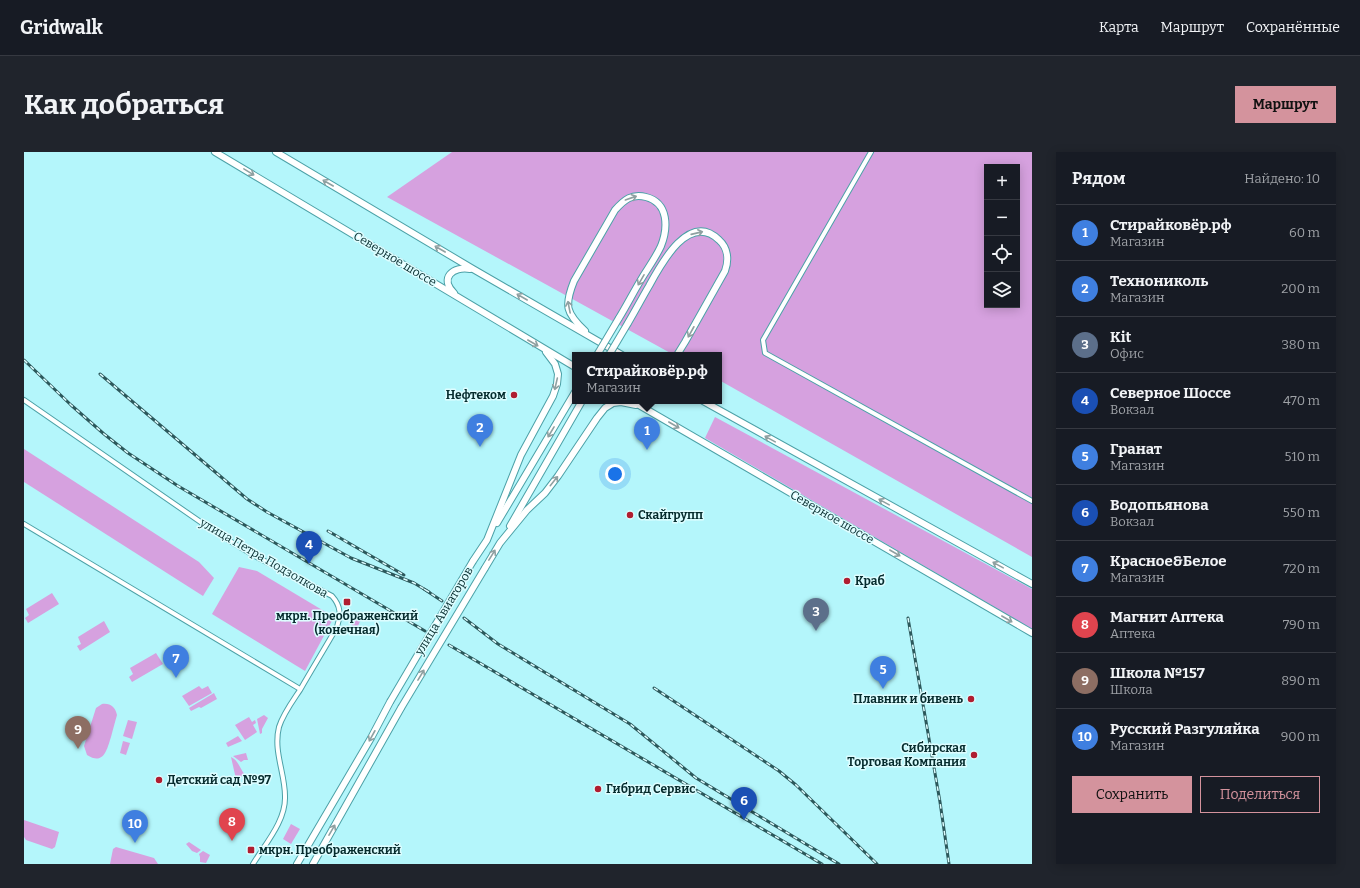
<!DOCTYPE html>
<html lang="ru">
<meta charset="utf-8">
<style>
body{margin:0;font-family:Bitter,serif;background:#20242c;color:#f1f3f6}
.controls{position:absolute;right:12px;top:12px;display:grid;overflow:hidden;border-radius:0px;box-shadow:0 2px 10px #0003}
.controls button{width:36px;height:36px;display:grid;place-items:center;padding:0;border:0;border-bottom:1px solid #363941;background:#171b24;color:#f1f3f6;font:20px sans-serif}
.you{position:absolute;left:591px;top:322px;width:14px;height:14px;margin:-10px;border:3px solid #fff;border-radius:50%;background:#1a73e8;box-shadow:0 0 0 6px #1a73e833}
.badge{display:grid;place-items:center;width:26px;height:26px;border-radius:50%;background:#d4939d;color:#fff;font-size:13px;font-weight:700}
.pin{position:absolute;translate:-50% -33px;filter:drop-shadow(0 1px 2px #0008)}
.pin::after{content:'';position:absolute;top:21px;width:14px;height:12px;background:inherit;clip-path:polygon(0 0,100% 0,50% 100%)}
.popup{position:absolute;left:548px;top:200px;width:150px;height:52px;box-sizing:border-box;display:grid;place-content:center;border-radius:0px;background:#171b24;filter:drop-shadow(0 1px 3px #0005);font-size:13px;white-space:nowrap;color:#9ea1a6}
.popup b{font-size:15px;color:#f1f3f6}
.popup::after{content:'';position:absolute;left:50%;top:100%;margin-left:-8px;border:8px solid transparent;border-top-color:#171b24}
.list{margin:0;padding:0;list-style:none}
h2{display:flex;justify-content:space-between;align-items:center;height:52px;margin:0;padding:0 16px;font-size:17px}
h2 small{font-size:13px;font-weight:400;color:#9ea1a6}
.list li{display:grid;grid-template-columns:26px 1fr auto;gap:12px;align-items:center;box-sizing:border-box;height:56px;padding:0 16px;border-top:1px solid #363941}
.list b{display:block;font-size:15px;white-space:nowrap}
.list p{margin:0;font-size:13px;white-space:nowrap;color:#9ea1a6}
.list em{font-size:13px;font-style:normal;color:#9ea1a6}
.actions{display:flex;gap:8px;padding:12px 16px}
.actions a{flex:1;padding:9px 0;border:1px solid #d4939d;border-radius:0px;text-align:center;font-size:14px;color:#d4939d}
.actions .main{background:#d4939d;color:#111}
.icon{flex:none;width:22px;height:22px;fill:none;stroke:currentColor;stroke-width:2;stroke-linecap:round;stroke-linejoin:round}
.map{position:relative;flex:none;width:1008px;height:712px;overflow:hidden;border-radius:0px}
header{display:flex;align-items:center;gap:24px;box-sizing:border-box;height:56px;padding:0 20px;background:#171b24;border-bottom:1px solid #363941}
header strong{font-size:19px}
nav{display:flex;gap:22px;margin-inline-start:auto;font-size:14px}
.intro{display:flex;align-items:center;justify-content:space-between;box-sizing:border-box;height:96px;padding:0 24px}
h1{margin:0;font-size:28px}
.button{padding:10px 18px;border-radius:0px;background:#d4939d;color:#111;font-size:14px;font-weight:700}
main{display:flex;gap:24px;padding:0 24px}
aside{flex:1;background:#171b24;border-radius:0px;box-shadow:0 2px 10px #0003}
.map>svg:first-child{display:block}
.green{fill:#d6a1df;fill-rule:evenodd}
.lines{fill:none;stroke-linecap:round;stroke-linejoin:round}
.minor-casing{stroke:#4ca1a7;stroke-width:6}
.primary-casing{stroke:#4ca1a7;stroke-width:8}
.minor{stroke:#fff;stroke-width:4}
.primary{stroke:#fff;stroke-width:6}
.rail-casing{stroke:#2c585b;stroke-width:3}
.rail{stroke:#ddfdff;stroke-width:1.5;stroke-dasharray:4.5;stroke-linecap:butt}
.primary-bridge-casing{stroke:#4ca1a7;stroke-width:8;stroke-linecap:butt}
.primary-bridge{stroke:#fff;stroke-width:6}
.oneway{stroke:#8fa0a1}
.poi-dot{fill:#b01d30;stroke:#ddfdff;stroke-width:1.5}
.labels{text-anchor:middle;stroke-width:3;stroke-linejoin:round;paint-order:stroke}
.street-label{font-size:12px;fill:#062c2e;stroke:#ddfdff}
.poi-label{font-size:12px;font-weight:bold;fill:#062c2e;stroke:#ddfdff;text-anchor:start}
</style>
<header>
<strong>Gridwalk</strong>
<nav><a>Карта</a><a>Маршрут</a><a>Сохранённые</a></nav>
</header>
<div class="intro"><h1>Как добраться</h1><a class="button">Маршрут</a></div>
<main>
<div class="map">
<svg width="1008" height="712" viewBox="0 0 1008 712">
<rect width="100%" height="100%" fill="#b4f6fb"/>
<g class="green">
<path d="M428 0H1008V405L695 228V203H650L363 45ZM963 15H993V153H963Z"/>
<path d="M691 265 1008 437V477L681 286Z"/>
<path d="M0 297 175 410 190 426 179 444 0 330Z"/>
<path d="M215 415 233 419 310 465 281 519 188 462Z"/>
<path d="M28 441 35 452 4 471 1 466 5 463 2 457Z"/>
<path d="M334 464 337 467 334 474 330 475 327 472 330 466Z"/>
<path d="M80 469 86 480 56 499 53 494 57 492 54 485Z"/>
<path d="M132 501 139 512 108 530 105 525 109 522 106 516Z"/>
<path d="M175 534 178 537 184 534 188 541 165 554 158 544Z"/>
<path d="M190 541 193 547 177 556 175 555 167 559 165 556Z"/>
<path d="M78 552C87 551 91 555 93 563 91 570 89 577 87 585 83 597 80 614 63 603L60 594 72 556Z"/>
<path d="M240 563 244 566 238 577V581L236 582 233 567Z"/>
<path d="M225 565 228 570 231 568 232 571 229 573 233 580 221 588 211 573Z"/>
<path d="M104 568 113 570 108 587 99 584Z"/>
<path d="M214 584 218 589 204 595 202 591Z"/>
<path d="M99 589 106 591 102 603 96 601Z"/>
<path d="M222 601 224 608H220L217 610 209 604Z"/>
<path d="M207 605C215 609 216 617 221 623L212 627Z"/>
<path d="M0 668 35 680 31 695 28 697 2 688 0 685Z"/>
<path d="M267 672 276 677 267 692 259 687Z"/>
<path d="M165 690 177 698 173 701 168 699 162 692Z"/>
<path d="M92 695 130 706 134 712H86L89 697Z"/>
<path d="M179 699 186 703 182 711 176 710V705L175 702Z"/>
</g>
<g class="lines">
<g class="minor-casing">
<g id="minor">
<path d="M847 0 739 188 741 201 1008 349"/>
<path d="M0 248 191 380 229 403 308 444C317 454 317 463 313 475 301 496 288 517 276 538 268 550 259 562 255 575 249 599 261 621 261 644 262 669 241 692 229 712"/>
<path d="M0 372 276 537"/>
</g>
</g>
<g class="primary-casing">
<g id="primary">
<path d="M191 0 551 215"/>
<path d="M252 0 449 117 598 203"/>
<path d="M430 141C415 126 429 114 446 117"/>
<path d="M604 171C611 159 618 146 625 134 637 112 665 59 695 88 704 96 705 108 701 119L661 190 653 203"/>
<path d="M561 179C542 161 540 154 550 129L591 58C600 48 608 41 622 45 645 51 644 76 637 94 632 105 624 116 618 126 610 139 603 153 595 166"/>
<path d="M608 249 1008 481"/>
<path d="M679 249 1008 432"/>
<path d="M473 371 551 240"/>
<path d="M486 374 558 249"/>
<path d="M449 409 463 388 497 303 529 244 533 232 534 222 531 212 522 200"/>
<path d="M461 416 476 391 503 358 521 341 534 324 573 266 581 256 589 251 597 250 612 253"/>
<path d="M273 712 347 586 366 550"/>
<path d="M289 712 377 556"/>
</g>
</g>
<use href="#minor" class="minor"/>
<use href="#primary" class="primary"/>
<g class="rail-casing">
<g id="rail">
<path d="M0 208 47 253 80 282 104 301 154 334 401 479"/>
<path d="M76 222 223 347 243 360 327 406 390 431 405 440"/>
<path d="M304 379 380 423"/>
<path d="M400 437 418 449"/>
<path d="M440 466 474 492 606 572 672 626 815 712"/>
<path d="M884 466 916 650 925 712"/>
<path d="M425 493 798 712"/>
<path d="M630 536 755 619 772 633 853 712"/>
</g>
</g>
<use href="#rail" class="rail"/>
<g class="primary-bridge-casing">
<g id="primary-bridge">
<path d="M573 203 595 166"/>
<path d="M585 203 604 171"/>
<path d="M366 550 449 409"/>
<path d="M377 556 461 416"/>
</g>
</g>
<use href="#primary-bridge" class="primary-bridge"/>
</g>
<defs><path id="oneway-shaft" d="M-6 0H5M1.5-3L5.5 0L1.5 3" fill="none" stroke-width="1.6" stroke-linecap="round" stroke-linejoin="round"/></defs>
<g class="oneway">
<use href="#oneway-shaft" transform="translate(225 20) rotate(31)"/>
<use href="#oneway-shaft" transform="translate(304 31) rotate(-150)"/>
<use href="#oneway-shaft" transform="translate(607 46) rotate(-19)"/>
<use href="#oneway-shaft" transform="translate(673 81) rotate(-13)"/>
<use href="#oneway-shaft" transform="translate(416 97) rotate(-150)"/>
<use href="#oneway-shaft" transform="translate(617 128) rotate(120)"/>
<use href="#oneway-shaft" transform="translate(498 145) rotate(-150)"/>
<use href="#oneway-shaft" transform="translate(545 155) rotate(-101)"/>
<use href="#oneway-shaft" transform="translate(667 180) rotate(119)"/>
<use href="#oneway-shaft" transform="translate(509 191) rotate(30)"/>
<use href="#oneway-shaft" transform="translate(532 232) rotate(103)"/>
<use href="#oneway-shaft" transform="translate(650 273) rotate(30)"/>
<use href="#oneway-shaft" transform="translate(527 280) rotate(121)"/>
<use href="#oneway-shaft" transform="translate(746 287) rotate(-151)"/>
<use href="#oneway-shaft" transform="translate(530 329) rotate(-51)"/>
<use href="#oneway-shaft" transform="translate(860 350) rotate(-151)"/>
<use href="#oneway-shaft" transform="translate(871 401) rotate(30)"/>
<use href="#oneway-shaft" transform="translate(468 403) rotate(-58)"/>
<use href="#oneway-shaft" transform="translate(974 413) rotate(-151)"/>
<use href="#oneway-shaft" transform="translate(983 467) rotate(30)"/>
<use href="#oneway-shaft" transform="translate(397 523) rotate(-59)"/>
<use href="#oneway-shaft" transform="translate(348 584) rotate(119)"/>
<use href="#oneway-shaft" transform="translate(308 678) rotate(-60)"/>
</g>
<g class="poi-dot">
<circle cx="490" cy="243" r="4"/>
<circle cx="606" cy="363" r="4"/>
<circle cx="823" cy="429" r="4"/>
<rect x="319" y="446" width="8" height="8" rx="2"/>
<circle cx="947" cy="547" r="4"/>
<circle cx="950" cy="603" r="4"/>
<circle cx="135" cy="628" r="4"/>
<circle cx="574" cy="637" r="4"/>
<rect x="223" y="694" width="8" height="8" rx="2"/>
</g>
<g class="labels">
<g class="street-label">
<text transform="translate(371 107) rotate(31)" y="4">Северное шоссе</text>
<text transform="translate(808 365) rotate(30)" y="4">Северное шоссе</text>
<text transform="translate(240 406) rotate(30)" y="4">улица Петра Подзолкова</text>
<text transform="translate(420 459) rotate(-59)" y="4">улица Авиаторов</text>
</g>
<g class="poi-label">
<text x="482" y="247" text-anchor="end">Нефтеком</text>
<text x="614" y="367">Скайгрупп</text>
<text x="831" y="433">Краб</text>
<text x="323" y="468" text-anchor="middle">мкрн. Преображенский<tspan x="323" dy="14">(конечная)</tspan></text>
<text x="939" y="551" text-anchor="end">Плавник и бивень</text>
<text x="942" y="600" text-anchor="end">Сибирская<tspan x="942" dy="14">Торговая Компания</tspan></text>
<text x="143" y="632">Детский сад №97</text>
<text x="582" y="641">Гибрид Сервис</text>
<text x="235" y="702">мкрн. Преображенский</text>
</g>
</g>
</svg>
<div class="controls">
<button>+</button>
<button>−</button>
<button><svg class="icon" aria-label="locate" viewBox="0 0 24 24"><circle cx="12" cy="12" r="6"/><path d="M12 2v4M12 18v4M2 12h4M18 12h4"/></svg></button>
<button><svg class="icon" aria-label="layers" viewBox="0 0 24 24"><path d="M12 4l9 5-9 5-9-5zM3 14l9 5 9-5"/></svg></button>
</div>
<div class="you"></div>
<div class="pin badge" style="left:623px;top:298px;background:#3f7fe0">1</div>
<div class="popup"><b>Стирайковёр.рф</b>Магазин</div>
<div class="pin badge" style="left:456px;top:295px;background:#3f7fe0">2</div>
<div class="pin badge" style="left:792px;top:479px;background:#5c6f8a">3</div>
<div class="pin badge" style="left:285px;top:412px;background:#1a4fb4">4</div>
<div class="pin badge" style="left:859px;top:537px;background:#3f7fe0">5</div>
<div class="pin badge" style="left:720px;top:668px;background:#1a4fb4">6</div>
<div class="pin badge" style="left:152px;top:526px;background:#3f7fe0">7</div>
<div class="pin badge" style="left:208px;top:689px;background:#e0444e">8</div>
<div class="pin badge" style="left:54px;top:597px;background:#8d6e63">9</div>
<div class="pin badge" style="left:111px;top:691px;background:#3f7fe0">10</div>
</div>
<aside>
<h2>Рядом<small>Найдено: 10</small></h2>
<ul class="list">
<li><span class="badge" style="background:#3f7fe0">1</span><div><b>Стирайковёр.рф</b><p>Магазин</p></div><em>60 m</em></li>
<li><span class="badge" style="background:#3f7fe0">2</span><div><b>Технониколь</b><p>Магазин</p></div><em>200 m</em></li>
<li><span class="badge" style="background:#5c6f8a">3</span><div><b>Kit</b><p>Офис</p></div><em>380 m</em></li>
<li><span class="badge" style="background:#1a4fb4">4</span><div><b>Северное Шоссе</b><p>Вокзал</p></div><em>470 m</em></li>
<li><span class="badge" style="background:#3f7fe0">5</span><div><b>Гранат</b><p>Магазин</p></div><em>510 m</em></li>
<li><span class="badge" style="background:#1a4fb4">6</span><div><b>Водопьянова</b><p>Вокзал</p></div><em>550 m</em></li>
<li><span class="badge" style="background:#3f7fe0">7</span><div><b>Красное&amp;Белое</b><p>Магазин</p></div><em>720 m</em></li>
<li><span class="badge" style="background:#e0444e">8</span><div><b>Магнит Аптека</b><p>Аптека</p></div><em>790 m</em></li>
<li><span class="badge" style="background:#8d6e63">9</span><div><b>Школа №157</b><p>Школа</p></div><em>890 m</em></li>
<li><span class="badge" style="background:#3f7fe0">10</span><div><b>Русский Разгуляйка</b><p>Магазин</p></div><em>900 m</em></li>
</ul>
<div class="actions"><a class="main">Сохранить</a><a>Поделиться</a></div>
</aside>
</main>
